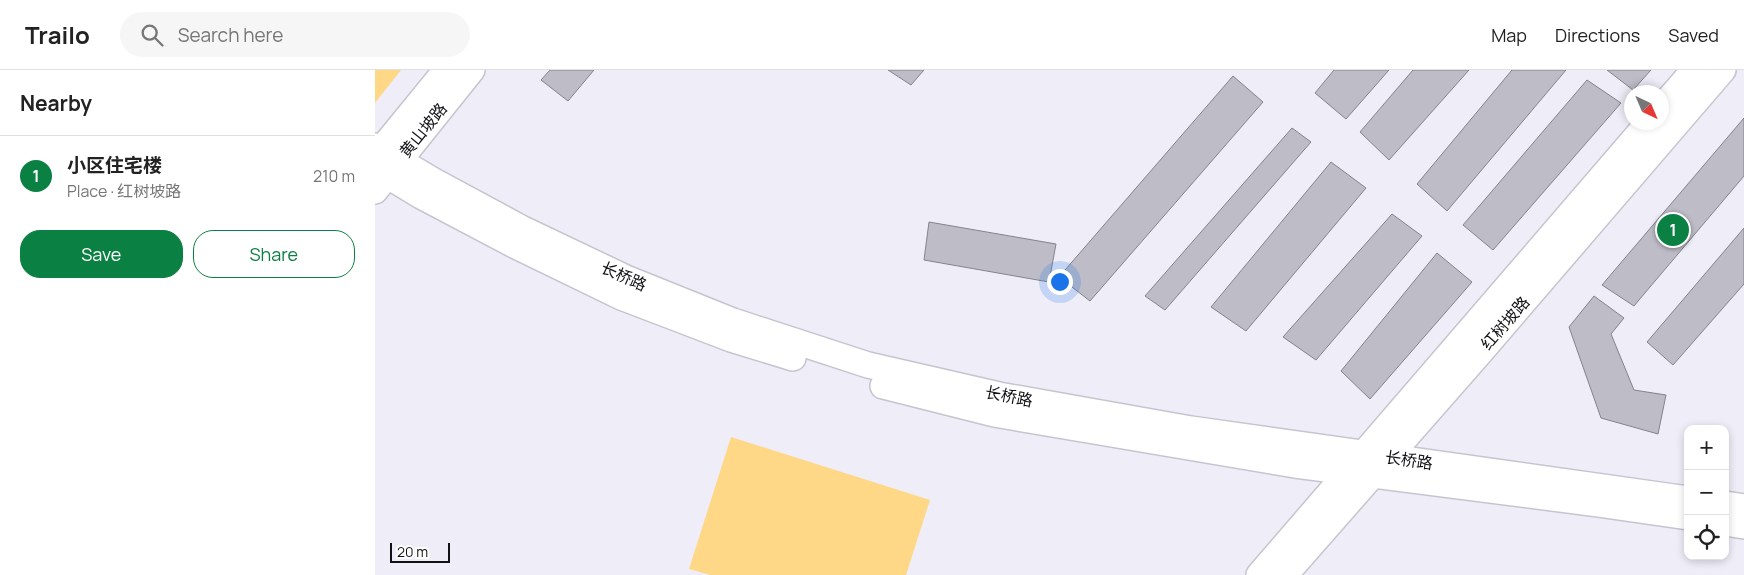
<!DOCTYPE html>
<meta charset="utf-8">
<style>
body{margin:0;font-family:Manrope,"Noto Sans SC",sans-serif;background:#f6f6f6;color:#222}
.controls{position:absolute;right:15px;bottom:15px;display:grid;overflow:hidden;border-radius:10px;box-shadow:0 2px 8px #0003}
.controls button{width:45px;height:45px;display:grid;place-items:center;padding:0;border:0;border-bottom:1px solid #e0e0e0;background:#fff;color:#222;font:25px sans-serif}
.compass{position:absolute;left:1249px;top:15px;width:45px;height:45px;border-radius:50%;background:#fff;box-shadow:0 2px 8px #0003;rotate:136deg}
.scale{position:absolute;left:15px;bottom:12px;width:60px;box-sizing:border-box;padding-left:5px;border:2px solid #121115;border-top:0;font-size:14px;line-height:18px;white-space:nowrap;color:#121115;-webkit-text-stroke:4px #fff;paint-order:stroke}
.you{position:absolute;left:684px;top:211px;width:18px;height:18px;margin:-12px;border:4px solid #fff;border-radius:50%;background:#1a73e8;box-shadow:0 0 0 8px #1a73e833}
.badge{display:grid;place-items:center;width:32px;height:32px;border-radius:50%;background:#0b8043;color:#fff;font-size:16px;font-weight:700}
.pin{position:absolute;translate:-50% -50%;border:2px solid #fff;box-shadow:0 1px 5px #0006}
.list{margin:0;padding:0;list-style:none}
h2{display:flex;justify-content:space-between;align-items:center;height:65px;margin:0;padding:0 20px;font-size:21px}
h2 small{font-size:16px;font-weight:400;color:#767676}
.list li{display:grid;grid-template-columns:32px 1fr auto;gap:15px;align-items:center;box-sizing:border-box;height:80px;padding:0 20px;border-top:1px solid #e0e0e0}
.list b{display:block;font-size:19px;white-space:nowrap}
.list p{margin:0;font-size:16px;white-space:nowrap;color:#767676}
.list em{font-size:16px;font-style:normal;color:#767676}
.actions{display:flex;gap:10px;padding:15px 20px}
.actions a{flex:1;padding:11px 0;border:1px solid #0b8043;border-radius:20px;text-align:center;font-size:18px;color:#0b8043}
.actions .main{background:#0b8043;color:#fff}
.icon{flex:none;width:28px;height:28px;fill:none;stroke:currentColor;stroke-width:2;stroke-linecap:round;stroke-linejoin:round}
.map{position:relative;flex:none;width:1369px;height:505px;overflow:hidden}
header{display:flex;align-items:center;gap:30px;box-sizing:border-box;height:70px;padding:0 25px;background:#fff;border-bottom:1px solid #e0e0e0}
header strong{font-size:24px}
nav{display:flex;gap:28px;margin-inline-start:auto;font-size:18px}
.search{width:350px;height:45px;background:#f6f6f6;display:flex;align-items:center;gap:12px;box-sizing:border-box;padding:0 18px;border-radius:28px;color:#767676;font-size:19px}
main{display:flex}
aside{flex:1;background:#fff}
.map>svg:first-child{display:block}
.green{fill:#fed887}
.building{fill:#bebdc7;stroke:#84838d}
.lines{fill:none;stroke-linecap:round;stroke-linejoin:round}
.secondary-casing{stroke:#c6c5cf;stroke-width:28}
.secondary{stroke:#fff;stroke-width:25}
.labels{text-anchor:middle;stroke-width:5;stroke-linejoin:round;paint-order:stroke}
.street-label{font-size:16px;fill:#121115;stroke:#fff}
</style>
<header>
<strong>Trailo</strong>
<div class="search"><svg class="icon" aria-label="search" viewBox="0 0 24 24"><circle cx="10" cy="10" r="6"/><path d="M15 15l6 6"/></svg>Search here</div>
<nav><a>Map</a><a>Directions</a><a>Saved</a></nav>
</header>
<main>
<aside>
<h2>Nearby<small></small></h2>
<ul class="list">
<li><span class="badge">1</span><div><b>小区住宅楼</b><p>Place · 红树坡路</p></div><em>210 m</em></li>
</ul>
<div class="actions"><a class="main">Save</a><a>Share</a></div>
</aside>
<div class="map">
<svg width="1369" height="505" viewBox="0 0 1369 505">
<rect width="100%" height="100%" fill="#eeedf8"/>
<g class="green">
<path d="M0 0H26L0 33Z"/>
<path d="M356 367 555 430 531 505H335L314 499Z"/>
</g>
<g class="building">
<path d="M175 0H219L193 31 166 10Z"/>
<path d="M513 0H549L536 15Z"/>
<path d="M959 0H1014L971 49 940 23Z"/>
<path d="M1038 0H1094L1014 90 985 62Z"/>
<path d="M1137 0H1191L1072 141 1042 114Z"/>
<path d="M1232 0H1276L1258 20Z"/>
<path d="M858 6 888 32 715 231 684 207Z"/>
<path d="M1212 10 1246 33 1118 180 1088 155Z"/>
<path d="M1369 48V106L1264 230 1259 236 1227 215Z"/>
<path d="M917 58 936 72 790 240 770 226Z"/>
<path d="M956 92 991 118 871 261 836 237Z"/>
<path d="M1017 144 1047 166 941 290 908 267Z"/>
<path d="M554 152 681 174 674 212 549 190Z"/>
<path d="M1369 158V214L1298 295 1272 272Z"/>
<path d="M1062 183 1097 212 995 329 966 301Z"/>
<path d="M1219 226 1249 248 1236 264 1259 320 1291 325 1283 364 1226 348 1194 257Z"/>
</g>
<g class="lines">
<g class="secondary-casing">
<g id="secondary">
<path d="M1286 38 1319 0"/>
<path d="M0 76 59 111 148 159 251 208 358 251 493 295 624 325 816 359 1313 429"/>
<path d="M0 87 71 0"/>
<path d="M0 98 46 126 139 175 246 227 356 269 418 288"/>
<path d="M0 121 97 0"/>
<path d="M508 316 619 344 920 395 1224 434 1313 447"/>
<path d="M1350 434 1369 437"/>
<path d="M1350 453 1369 456"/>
<path d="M884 505 1274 52"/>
<path d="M910 505 1104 284 1348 0"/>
</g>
</g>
<use href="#secondary" class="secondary"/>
</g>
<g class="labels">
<g class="street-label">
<text transform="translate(48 60) rotate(-51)" y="6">黄山坡路</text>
<text transform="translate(249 206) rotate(24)" y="6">长桥路</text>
<text transform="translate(1130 253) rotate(-49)" y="6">红树坡路</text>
<text transform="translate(634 326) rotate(11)" y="6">长桥路</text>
<text transform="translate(1034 390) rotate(8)" y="6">长桥路</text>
</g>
</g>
</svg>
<div class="controls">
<button>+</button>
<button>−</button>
<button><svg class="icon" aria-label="locate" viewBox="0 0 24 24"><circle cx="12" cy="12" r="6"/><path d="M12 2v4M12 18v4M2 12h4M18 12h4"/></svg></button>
</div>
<svg class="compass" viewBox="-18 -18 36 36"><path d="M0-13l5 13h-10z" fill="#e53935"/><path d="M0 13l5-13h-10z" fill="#767676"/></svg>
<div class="scale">20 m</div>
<div class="you"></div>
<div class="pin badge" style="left:1298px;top:160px">1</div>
</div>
</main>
